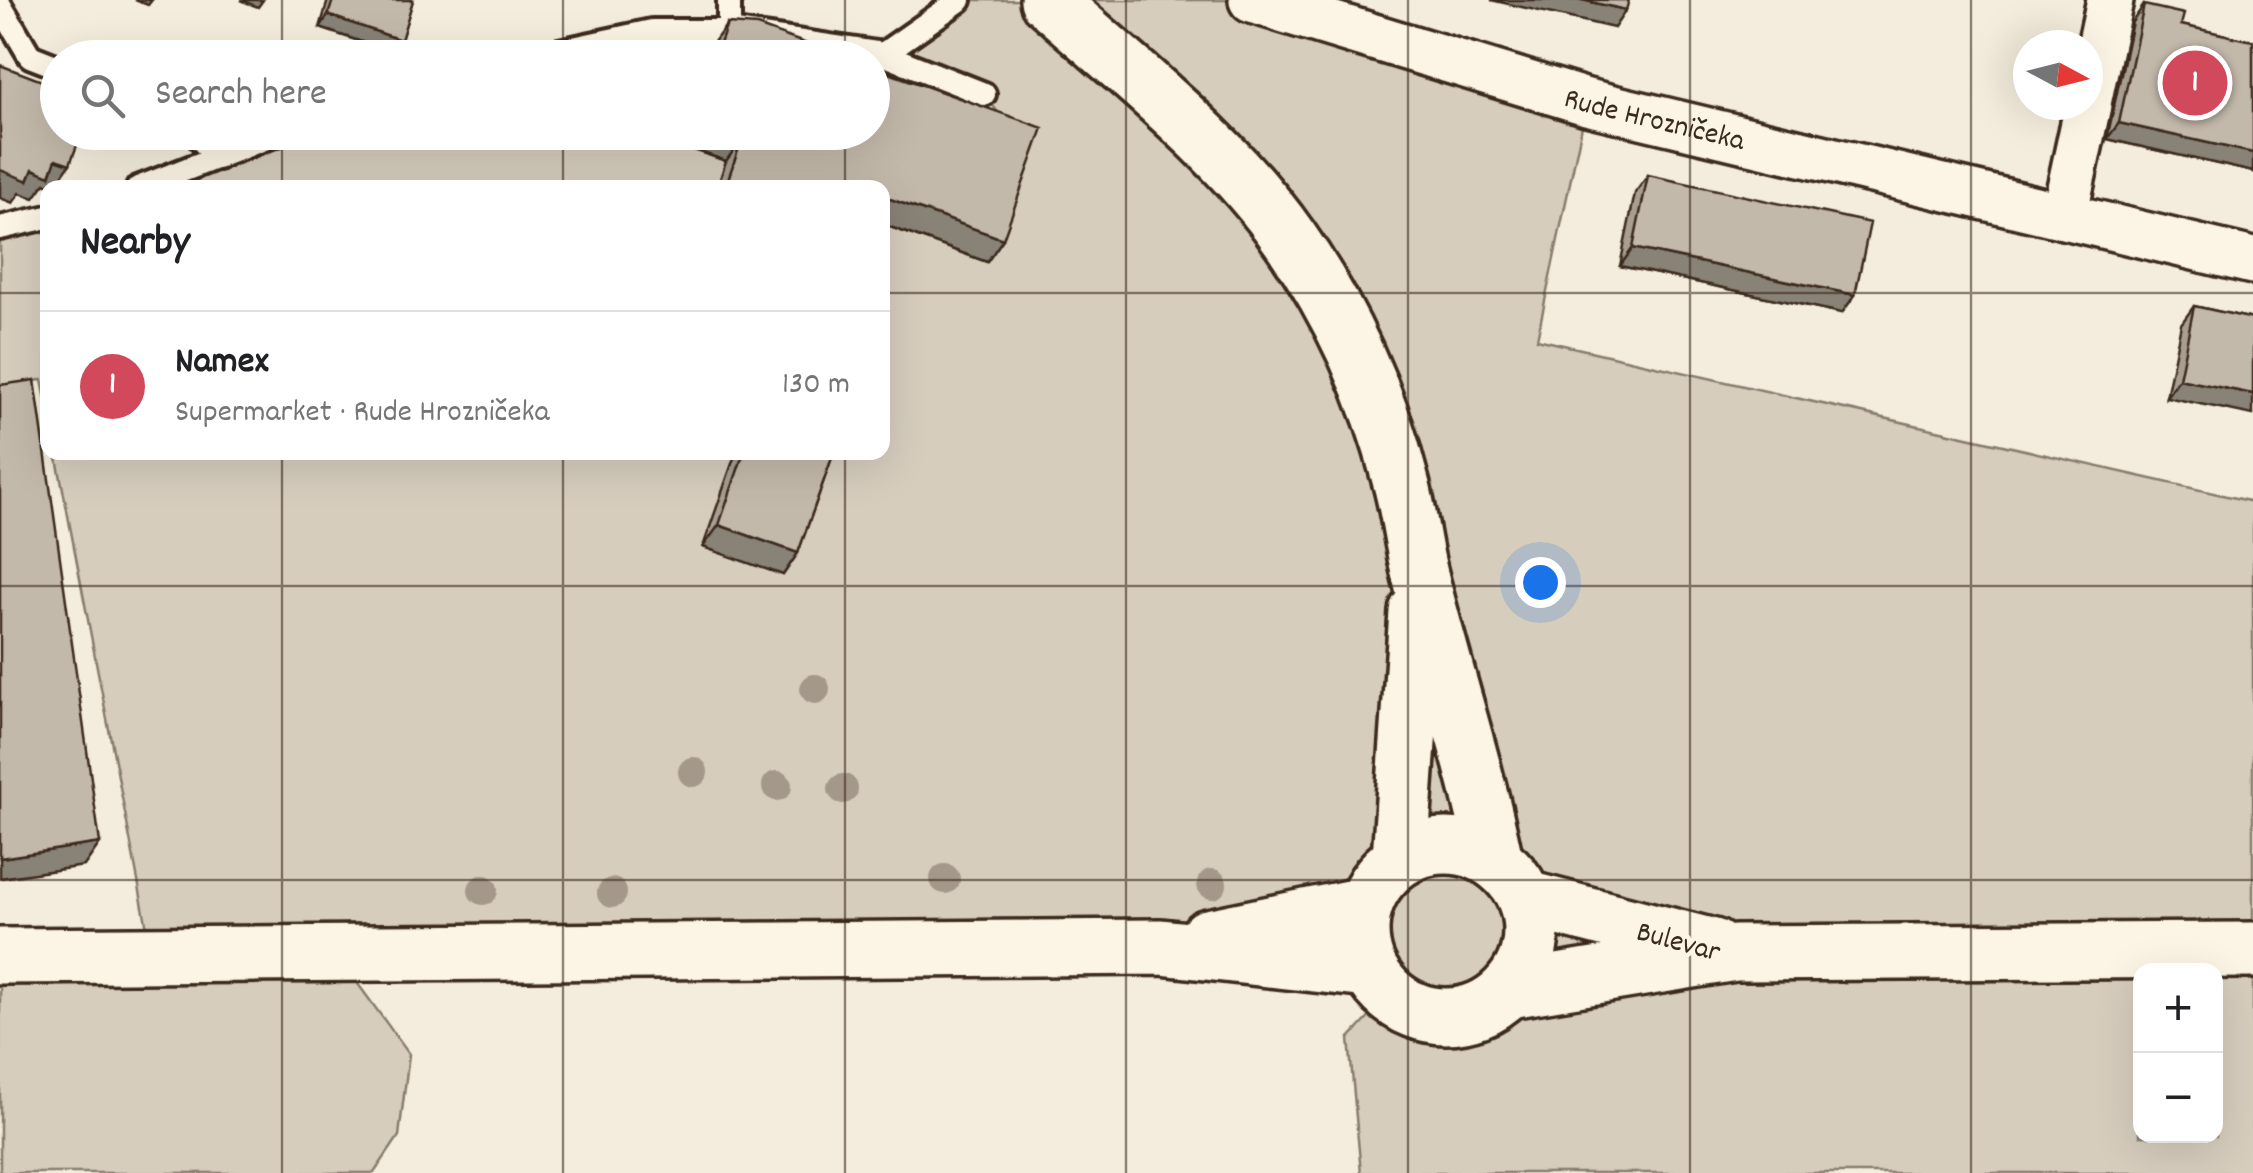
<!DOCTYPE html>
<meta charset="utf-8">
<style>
body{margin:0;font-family:Dekko,sans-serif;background:#f2f2f2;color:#202124}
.controls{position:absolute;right:30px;bottom:30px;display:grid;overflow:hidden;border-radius:20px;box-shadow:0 10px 40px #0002}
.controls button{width:90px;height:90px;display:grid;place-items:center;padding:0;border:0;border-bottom:2px solid #e0e0e0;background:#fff;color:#202124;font:50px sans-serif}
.compass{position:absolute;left:2013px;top:30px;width:90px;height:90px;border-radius:50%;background:#fff;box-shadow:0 10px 40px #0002;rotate:97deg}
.you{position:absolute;left:1540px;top:582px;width:35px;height:35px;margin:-25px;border:8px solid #fff;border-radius:50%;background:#1a73e8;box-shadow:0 0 0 15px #1a73e833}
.badge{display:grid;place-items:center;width:65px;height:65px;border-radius:50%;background:#d1495b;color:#fff;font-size:32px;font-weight:700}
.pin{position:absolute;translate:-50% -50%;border:5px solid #fff;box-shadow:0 2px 10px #0006}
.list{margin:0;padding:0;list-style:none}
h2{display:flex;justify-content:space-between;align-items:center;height:130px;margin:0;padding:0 40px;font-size:42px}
h2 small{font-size:32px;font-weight:400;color:#757577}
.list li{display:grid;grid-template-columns:65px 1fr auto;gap:30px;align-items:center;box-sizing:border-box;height:150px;padding:0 40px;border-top:2px solid #e0e0e0}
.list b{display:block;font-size:38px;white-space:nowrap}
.list p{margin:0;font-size:32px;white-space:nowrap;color:#757577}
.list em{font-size:32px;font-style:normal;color:#757577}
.icon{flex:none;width:55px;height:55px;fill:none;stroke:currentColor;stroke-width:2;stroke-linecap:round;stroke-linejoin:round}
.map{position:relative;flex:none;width:2253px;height:1173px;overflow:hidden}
.search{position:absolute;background:#fff;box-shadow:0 10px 40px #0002;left:40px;top:40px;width:850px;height:110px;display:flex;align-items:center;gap:25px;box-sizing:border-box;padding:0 35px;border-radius:55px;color:#757577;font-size:38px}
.panel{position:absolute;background:#fff;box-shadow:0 10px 40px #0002;left:40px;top:180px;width:850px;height:280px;border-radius:20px}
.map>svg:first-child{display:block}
.green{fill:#d6cdbd;stroke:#887c6e;stroke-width:2.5;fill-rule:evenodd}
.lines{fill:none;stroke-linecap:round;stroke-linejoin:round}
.service-casing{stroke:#3b2a1e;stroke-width:30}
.minor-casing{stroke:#3b2a1e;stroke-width:52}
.tertiary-casing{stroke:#3b2a1e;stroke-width:62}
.secondary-casing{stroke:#3b2a1e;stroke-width:62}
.service{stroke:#fcf5e5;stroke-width:22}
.minor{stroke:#fcf5e5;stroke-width:45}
.tertiary{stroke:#fcf5e5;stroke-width:55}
.secondary{stroke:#fcf5e5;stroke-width:55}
.tree{fill:#a4988a}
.wall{fill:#a89f92;stroke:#3b2a1e;stroke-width:2.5}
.shaded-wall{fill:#888277;stroke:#3b2a1e;stroke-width:2.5}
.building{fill:#c3b9aa;stroke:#3b2a1e;stroke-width:2.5}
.grid{fill:none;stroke:#3b2a1e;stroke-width:2.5;stroke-opacity:0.55}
.labels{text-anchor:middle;stroke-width:9;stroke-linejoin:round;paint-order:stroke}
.street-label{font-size:30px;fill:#3b2a1e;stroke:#fcf5e5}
</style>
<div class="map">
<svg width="2253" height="1173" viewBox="0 0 2253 1173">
<rect width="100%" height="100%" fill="#f4eddd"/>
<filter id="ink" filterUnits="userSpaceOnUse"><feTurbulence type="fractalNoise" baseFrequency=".01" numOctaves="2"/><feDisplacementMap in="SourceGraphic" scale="20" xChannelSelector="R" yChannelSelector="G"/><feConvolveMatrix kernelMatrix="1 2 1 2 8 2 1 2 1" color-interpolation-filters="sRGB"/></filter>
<g filter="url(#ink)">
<g class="green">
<path d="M960 0H1252L1587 102 1537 339 2253 502V1173H1361L1349 1039 1389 996 1369 970 337 955 409 1054 399 1136 374 1173H0V956L152 954 56 453 882 452 883 224 987 261 1027 150 984 94 883 54ZM2140 970H2216V1136H2140Z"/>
<path d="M714 38 707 57 527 58 582 47Z"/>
<path d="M282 132 681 133 726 161 717 188H138Z"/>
<path d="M47 217V405L42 380 0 385V228Z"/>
</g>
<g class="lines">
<g class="service-casing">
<g id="service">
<path d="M0 5 30 56 58 67"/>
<path d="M729 31V0"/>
<path d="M883 54 960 0"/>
<path d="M527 58 652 31H729L883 54 984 94"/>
<path d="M194 132 218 158"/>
<path d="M138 188 282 132"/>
<path d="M0 228 48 217"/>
</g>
</g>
<g class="minor-casing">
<g id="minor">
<path id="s1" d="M1252 0 1587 102 2253 261"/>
<path d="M2088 103 2110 0"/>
<path d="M2064 216 2088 105"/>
</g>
</g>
<g class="tertiary-casing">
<g id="tertiary">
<path d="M1048 0C1132 75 1225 146 1290 239 1340 310 1379 395 1400 479 1409 510 1412 543 1420 575 1444 671 1475 764 1495 861"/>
<path d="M1400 858 1417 612"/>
</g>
</g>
<g class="secondary-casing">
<g id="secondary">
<circle cx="1446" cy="931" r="85"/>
<path d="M1526 899 1713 947"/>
<path d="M1208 937 1364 905"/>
<path d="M0 956 1161 947 1369 970"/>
<path d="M1509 990 1735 953 2253 950"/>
</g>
</g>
<use href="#service" class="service"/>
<use href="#minor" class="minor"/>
<use href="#tertiary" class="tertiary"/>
<use href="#secondary" class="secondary"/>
</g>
<g class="tree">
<circle cx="815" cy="689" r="15"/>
<circle cx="693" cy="772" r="15"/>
<circle cx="777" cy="786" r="15"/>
<circle cx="843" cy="789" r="15"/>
<circle cx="945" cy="879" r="15"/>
<circle cx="1212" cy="884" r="15"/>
<circle cx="483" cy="890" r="15"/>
<circle cx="612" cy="893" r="15"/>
</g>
<g class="wall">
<path d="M328 0H413L401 40 392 52 320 28Z"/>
<path d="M2144 5 2181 25 2253 41V172L2107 139 2132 22Z"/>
<path d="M727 24 846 58H707L711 46Z"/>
<path d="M681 132H872L1003 239 987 262 882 224V188H717L726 161 677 144Z"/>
<path d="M1648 175 1842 313 1620 266 1635 193Z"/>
<path d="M2194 306 2253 319 2166 397 2181 324Z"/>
<path d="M736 452H834L798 553 783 575 703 547Z"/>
</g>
<g class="shaded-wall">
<path d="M135 0H152L148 5Z"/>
<path d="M240 0H263L258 7Z"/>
<path d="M1491 0H1582L1626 10 1614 28Z"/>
<path d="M328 15 401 40 392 52 320 28Z"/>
<path d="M2119 123 2253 153V172L2107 139Z"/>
<path d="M685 132H723L742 139 726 161 677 144Z"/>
<path d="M56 159 70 164 54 187 45 183 34 198 20 193 13 203 0 198V170L33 169Z"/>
<path d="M882 196 1003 239 987 262 882 224Z"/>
<path d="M1633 248 1855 295 1842 313 1620 266Z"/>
<path d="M2179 379 2253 394V415L2166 397Z"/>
<path d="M719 525 798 553 783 575 703 547Z"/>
<path d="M100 843 84 866 0 878V858Z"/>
</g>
<g class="building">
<path d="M333 0H413L401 40 328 15Z"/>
<path d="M1582 0H1629L1626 10Z"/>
<path d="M2144 5 2184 14 2181 25 2253 41V153L2119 123Z"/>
<path d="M727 24 757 26 846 58H715Z"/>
<path d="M0 65 58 87V132H82L70 164 56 159 50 176 33 169 28 181 0 170Z"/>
<path d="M872 67 1043 128 1003 239 882 196V188H725L742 139 723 132H872Z"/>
<path d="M1648 175 1870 223 1855 295 1633 248Z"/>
<path d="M2194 306 2253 319V394L2179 379Z"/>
<path d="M35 380 100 843 0 858V385Z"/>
<path d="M744 452H834L798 553 719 525Z"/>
</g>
</g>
<path class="grid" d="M282 0V58M563 0V58M845 0V58M1126 0V1173M1408 0V1173M1690 0V1173M1971 0V1173M282 132V188M563 132V188M845 132V188M0 293H48M882 293H2253M282 452V1173M563 452V1173M845 452V1173M0 586H2253M0 880H2253"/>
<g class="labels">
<g class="street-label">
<text dy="10" stroke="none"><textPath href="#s1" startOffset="420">Rude Hrozničeka</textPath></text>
<text transform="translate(1679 940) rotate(15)" y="10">Bulevar</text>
</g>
</g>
</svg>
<div class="controls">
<button>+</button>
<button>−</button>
</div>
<svg class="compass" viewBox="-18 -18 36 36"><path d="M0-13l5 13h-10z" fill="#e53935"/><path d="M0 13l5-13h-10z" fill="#757577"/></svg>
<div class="you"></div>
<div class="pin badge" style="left:2195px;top:83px">1</div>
<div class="search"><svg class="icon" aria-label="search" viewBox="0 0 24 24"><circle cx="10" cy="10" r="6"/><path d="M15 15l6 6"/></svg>Search here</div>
<section class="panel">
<h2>Nearby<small></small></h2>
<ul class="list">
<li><span class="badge">1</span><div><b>Namex</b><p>Supermarket · Rude Hrozničeka</p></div><em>130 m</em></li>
</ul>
</section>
</div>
